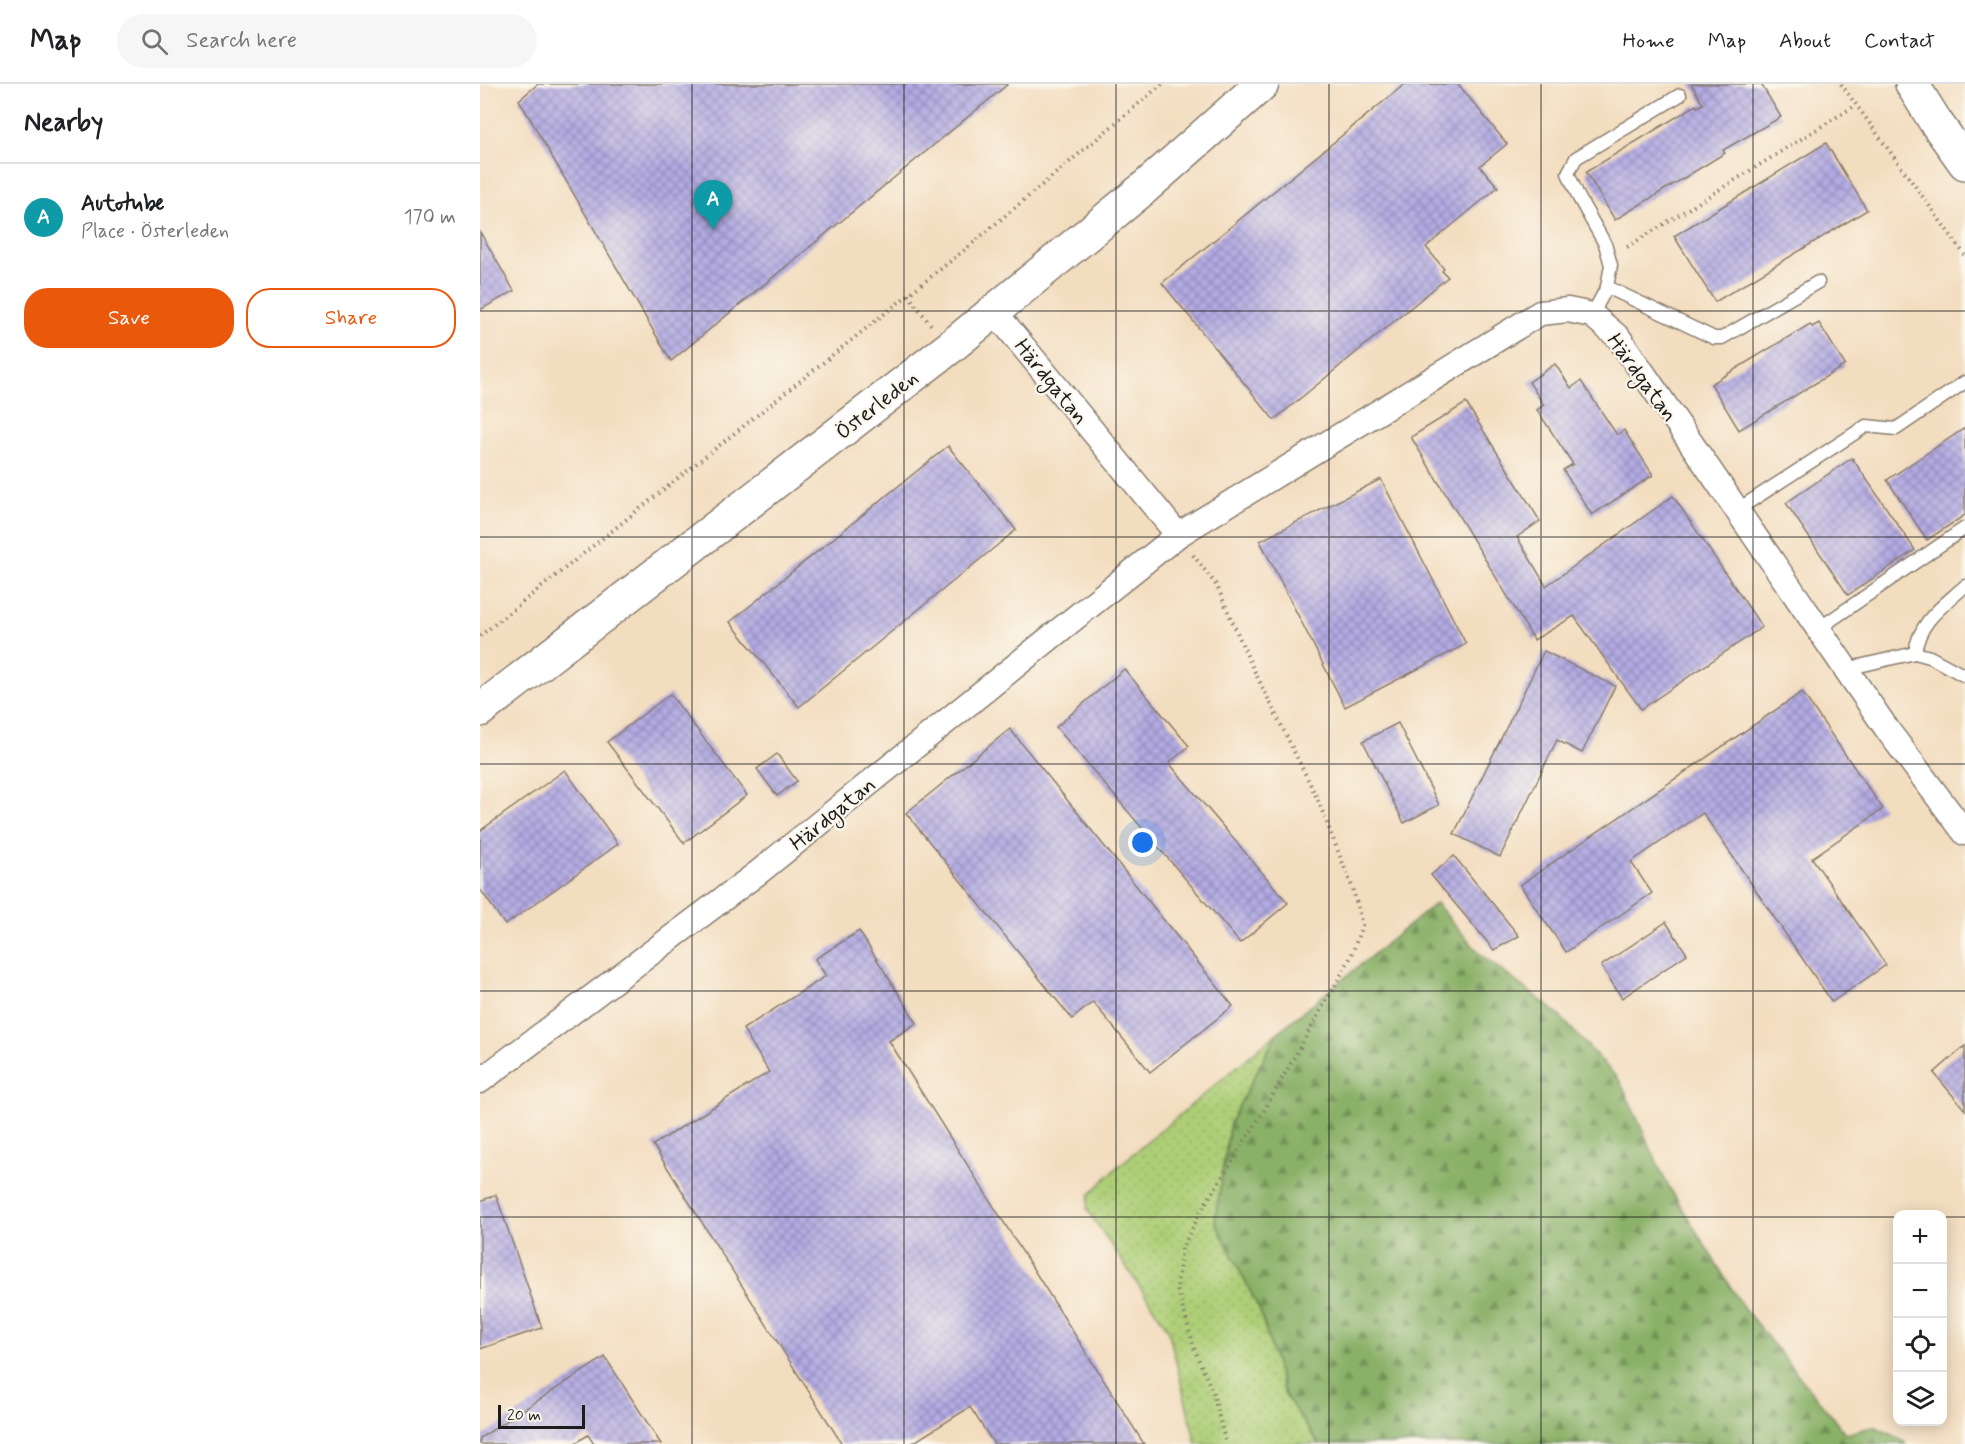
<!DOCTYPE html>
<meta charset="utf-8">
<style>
body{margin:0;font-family:Mynerve,sans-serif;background:#f6f6f6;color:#202124}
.controls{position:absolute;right:18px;bottom:18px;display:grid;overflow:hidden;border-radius:12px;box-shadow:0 3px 15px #0003}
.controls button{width:54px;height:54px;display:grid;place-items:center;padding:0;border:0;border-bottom:2px solid #e0e0e0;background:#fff;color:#202124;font:30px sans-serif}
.scale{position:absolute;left:18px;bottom:15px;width:87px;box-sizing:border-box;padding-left:6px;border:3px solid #1c1c1c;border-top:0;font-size:16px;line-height:21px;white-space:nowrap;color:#1c1c1c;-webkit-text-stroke:4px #fbf7ec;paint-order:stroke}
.you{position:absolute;left:663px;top:759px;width:21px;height:21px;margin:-15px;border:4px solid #fff;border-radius:50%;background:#1a73e8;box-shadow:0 0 0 9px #1a73e833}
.badge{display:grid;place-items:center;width:39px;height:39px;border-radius:50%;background:#ea580c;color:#fff;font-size:20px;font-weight:700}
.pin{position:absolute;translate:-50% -50px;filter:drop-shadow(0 2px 3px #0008)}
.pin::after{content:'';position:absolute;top:32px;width:21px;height:18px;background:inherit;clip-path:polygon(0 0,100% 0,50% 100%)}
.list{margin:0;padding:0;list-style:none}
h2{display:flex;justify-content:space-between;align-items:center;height:78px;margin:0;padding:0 24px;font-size:26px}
h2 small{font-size:20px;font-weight:400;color:#757577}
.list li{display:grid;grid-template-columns:39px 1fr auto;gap:18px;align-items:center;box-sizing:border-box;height:108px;padding:0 24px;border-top:2px solid #e0e0e0}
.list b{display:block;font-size:22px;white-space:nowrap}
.list p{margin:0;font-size:20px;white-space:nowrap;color:#757577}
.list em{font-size:20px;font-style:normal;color:#757577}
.actions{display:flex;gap:12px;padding:18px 24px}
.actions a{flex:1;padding:14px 0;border:2px solid #ea580c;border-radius:24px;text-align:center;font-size:21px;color:#ea580c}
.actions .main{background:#ea580c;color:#fff}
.icon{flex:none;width:33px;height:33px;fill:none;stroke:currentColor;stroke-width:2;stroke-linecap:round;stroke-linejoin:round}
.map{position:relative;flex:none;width:1485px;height:1360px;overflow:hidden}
header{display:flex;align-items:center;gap:36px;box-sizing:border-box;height:84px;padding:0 30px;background:#fff;border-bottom:2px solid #e0e0e0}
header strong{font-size:28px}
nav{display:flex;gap:33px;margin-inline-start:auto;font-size:21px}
.search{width:420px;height:54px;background:#f6f6f6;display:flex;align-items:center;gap:15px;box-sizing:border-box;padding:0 21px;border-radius:33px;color:#757577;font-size:22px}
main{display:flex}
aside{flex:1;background:#fff}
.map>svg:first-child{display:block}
.grass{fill:url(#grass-dots);stroke:#647549;stroke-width:1.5}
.forest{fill:url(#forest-firs);stroke:#536642;stroke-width:1.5}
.building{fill:url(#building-cross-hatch)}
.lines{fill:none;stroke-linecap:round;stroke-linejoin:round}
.lane-casing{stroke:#887c6e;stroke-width:15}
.street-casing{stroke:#887c6e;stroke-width:27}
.secondary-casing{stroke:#887c6e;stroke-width:36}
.path{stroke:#887c6e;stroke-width:4;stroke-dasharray:1.5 4.5;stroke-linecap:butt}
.lane{stroke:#fff;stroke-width:12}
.street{stroke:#fff;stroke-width:24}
.secondary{stroke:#fff;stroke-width:33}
.grid{fill:none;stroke:#1c1c1c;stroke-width:1.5;stroke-opacity:0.55}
.labels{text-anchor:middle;stroke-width:4.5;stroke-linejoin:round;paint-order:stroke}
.street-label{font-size:22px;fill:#1c1c1c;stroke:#fbf7ec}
</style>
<header>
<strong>Map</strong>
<div class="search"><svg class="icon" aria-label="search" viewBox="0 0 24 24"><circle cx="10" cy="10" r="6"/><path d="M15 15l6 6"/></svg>Search here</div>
<nav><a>Home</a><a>Map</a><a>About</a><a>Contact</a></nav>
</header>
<main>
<aside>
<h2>Nearby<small></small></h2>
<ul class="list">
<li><span class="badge" style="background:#0f9aa8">A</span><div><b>Autotube</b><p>Place · Österleden</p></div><em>170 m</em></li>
</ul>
<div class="actions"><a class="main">Save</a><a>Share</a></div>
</aside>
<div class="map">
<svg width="1485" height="1360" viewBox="0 0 1485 1360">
<defs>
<pattern id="grass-dots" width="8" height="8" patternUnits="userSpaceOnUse" patternTransform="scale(1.5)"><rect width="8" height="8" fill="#adce76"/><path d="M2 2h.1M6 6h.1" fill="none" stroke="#94b066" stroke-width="1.8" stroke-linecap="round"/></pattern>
<pattern id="forest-firs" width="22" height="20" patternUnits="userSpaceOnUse" patternTransform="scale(1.5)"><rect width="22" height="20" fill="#8ab167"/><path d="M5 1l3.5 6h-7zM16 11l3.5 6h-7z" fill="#708f54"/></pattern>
<pattern id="building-cross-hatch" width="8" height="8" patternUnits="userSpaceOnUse" patternTransform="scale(1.5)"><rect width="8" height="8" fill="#b3abe3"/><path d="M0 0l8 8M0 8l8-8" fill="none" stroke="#918ab7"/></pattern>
</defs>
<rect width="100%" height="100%" fill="#fbf7ec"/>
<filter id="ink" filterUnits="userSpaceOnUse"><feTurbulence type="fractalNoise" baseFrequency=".0167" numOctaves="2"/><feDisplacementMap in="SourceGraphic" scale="12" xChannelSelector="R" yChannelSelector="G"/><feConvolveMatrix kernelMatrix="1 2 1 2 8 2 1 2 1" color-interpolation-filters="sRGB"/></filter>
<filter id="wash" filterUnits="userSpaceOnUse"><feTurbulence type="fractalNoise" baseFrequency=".008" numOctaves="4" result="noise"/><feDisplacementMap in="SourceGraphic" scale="24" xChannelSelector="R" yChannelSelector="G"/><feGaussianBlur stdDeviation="1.35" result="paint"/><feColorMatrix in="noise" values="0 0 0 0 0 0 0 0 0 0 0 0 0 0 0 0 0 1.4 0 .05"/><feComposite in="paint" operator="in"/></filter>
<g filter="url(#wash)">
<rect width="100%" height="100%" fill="#f3ddbf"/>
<path class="grass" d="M797 949 750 1039 735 1137 780 1227 805 1311 839 1360H716L688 1245 607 1125 609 1111 635 1085Z"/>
<path class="forest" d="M956 819 1001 871 1076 928 1140 997 1186 1098 1263 1223 1366 1350 1394 1342 1423 1356 1426 1360H839L805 1311 780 1227 735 1137 750 1039 797 949Z"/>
<g id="blocks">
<g class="building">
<path d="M58 0H528L191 277 39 16Z"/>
<path d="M925 0H978L1027 60 1000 82 1018 103 946 163 964 185 962 187 968 193 794 336 682 199Z"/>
<path d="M1211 0H1281L1301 33 1243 66 1245 69 1135 136 1106 88 1216 21 1217 23 1223 20Z"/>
<path d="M1346 59 1387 126 1235 218 1194 152Z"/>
<path d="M0 148 34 207 0 226Z"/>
<path d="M1339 239 1365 281 1259 346 1231 300 1330 240 1332 243Z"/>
<path d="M1075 280 1091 304 1101 297 1137 351 1144 346 1173 391 1112 431 1083 386 1093 380 1057 326 1064 321 1049 298Z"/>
<path d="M986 319 1060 437 1037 453 1066 502 1193 412 1282 543 1161 625 1094 532 1054 556 931 353Z"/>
<path d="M1485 344V431L1447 456 1407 396Z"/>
<path d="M468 362 536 446 319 623 250 538Z"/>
<path d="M1372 374 1435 466 1368 511 1306 419Z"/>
<path d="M901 395 986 560 865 623 780 457Z"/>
<path d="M1064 567 1135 602 1102 669 1077 656 1020 773 974 750Z"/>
<path d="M644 585 709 662 689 679 808 819 760 859 576 643Z"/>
<path d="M1322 608 1403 725 1332 774 1406 881 1352 918 1223 729 1151 778 1172 809 1086 868 1040 801Z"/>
<path d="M190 610 267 711 204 759 127 658Z"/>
<path d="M918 639 959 721 924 739 883 657Z"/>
<path d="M530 645 753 922 670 988 613 918 592 935 426 729Z"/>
<path d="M297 670 317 697 297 712 277 685Z"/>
<path d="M85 686 138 760 25 841 0 805V747Z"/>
<path d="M974 772 1039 852 1014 866 951 791Z"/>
<path d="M1186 838 1207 870 1142 914 1121 882Z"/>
<path d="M379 847 437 939 409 957 664 1360H514L490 1323 431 1360H362L173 1061 289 988 263 945 346 892 335 875Z"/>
<path d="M1485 962V1026L1454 989Z"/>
<path d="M16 1111 62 1244 0 1265V1117Z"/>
<path d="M125 1273 181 1360H114L108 1351 94 1360H0V1354Z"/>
</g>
</g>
</g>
<g filter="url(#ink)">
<use href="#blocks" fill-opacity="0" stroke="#887c6e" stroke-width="1.5"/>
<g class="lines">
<g class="lane-casing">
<g id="lane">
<path d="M1127 203 1234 254H1242L1338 198"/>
<path d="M1112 231 1127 203 1131 181 1125 160 1099 114 1088 89 1096 74 1200 11"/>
<path d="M1257 426 1386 342 1416 345 1485 298"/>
<path d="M1338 545 1485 444"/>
<path d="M1435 569C1439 537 1462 523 1485 502"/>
<path d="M1366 585 1435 569 1450 573 1485 592"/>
</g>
</g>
<g class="street-casing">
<g id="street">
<path d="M514 227 698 451"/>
<path d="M0 997 279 788 698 451 1060 229 1088 226 1112 231 1139 254 1409 648 1485 749"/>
</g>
</g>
<g class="secondary-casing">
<g id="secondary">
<path d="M1432 0 1455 37 1485 79"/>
<path d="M0 626 469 264 663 105 782 0"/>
</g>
</g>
<g class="path">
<path d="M1361 0 1485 171"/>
<path d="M1147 163 1376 21"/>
<path d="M428 211 451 241"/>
<path d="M713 471 737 502 769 576 837 714 873 805 882 841 871 873 785 1025 725 1120 702 1164 697 1204 715 1267 733 1309 746 1360"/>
<path d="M0 552 487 164 682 0"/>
</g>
<use href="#lane" class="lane"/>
<use href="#street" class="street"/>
<use href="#secondary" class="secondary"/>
</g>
</g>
<path class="grid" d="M212 0V1360M424 0V1360M636 0V1360M849 0V1360M1061 0V1360M1273 0V1360M0 227H1485M0 453H1485M0 680H1485M0 907H1485M0 1133H1418M1462 1133H1485"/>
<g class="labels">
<g class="street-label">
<text transform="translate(1163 293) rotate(54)" y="8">Härdgatan</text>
<text transform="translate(572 297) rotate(51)" y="8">Härdgatan</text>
<text transform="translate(396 320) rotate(-38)" y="8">Österleden</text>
<text transform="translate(352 729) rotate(-39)" y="8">Härdgatan</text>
</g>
</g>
</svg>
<div class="controls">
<button>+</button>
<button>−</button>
<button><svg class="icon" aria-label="locate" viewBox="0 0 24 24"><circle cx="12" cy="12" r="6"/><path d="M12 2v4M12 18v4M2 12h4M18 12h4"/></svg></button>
<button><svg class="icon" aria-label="layers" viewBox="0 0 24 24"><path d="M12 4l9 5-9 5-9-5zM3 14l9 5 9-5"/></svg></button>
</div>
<div class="scale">20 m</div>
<div class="you"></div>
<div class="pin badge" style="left:233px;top:146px;background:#0f9aa8">A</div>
</div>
</main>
